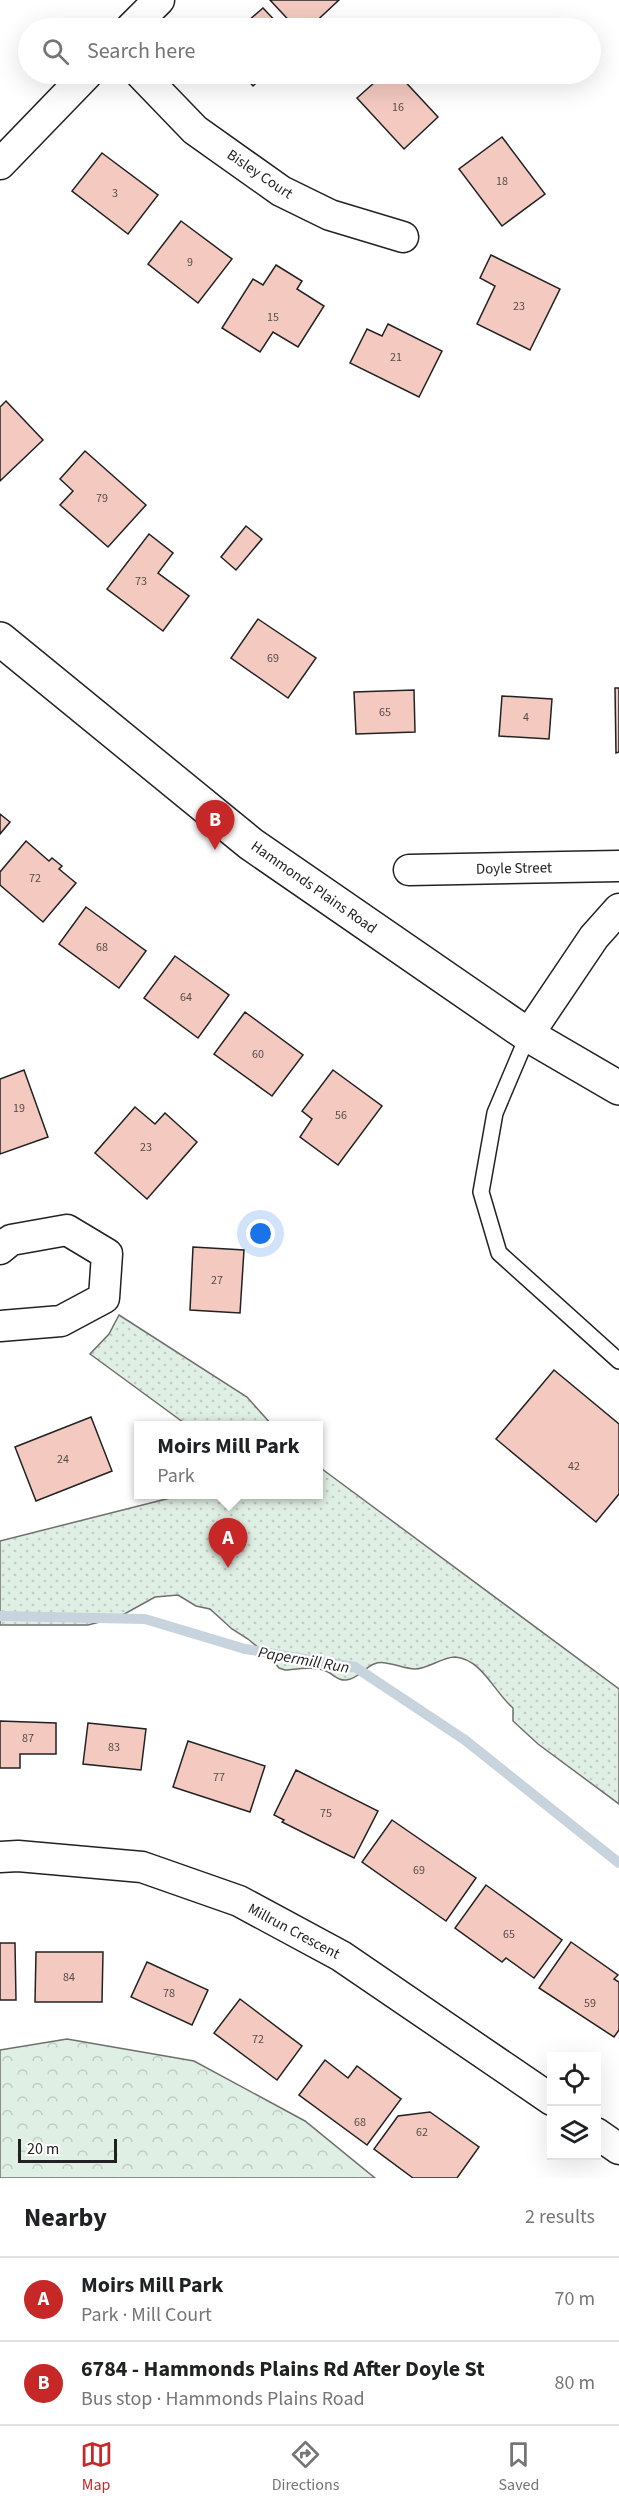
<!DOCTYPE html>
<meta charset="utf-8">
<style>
body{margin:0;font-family:"Source Sans 3",sans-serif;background:#f2f2f2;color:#202124}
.controls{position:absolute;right:18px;bottom:18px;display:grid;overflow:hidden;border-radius:0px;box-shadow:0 6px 24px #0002}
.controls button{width:54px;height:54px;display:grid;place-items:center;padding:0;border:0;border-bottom:2px solid #e0e0e0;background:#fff;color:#202124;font:30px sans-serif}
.scale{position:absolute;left:18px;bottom:15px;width:99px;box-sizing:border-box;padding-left:6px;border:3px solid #222;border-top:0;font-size:16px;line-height:21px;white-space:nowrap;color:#222;-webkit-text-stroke:4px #fff;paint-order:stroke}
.you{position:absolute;left:261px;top:1234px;width:21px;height:21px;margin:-15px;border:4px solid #fff;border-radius:50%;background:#1a73e8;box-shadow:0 0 0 9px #1a73e833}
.badge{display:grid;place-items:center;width:39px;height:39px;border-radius:50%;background:#c62828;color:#fff;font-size:20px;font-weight:700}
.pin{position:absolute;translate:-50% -50px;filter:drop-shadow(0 2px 3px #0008)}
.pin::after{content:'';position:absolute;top:32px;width:21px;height:18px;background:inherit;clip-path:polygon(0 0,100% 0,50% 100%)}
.popup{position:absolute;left:134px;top:1421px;width:189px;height:78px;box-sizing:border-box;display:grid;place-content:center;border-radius:0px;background:#fff;filter:drop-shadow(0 2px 4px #0005);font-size:20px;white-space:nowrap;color:#757577}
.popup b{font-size:22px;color:#202124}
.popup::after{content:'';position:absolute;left:50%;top:100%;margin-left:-12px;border:12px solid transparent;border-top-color:#fff}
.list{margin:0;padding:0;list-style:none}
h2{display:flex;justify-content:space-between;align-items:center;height:78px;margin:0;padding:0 24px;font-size:26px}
h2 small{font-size:20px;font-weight:400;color:#757577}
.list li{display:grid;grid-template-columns:39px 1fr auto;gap:18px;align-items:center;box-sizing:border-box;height:84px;padding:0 24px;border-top:2px solid #e0e0e0}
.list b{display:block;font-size:22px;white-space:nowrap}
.list p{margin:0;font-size:20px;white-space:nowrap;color:#757577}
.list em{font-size:20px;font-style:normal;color:#757577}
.icon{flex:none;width:33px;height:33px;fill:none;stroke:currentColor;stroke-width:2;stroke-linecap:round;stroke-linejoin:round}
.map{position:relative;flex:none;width:619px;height:2178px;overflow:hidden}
.search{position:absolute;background:#fff;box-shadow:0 6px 24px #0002;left:18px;right:18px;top:18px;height:66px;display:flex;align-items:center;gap:15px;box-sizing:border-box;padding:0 21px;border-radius:33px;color:#757577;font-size:22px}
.sheet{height:246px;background:#fff}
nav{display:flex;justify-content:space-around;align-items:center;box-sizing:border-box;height:84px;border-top:2px solid #e0e0e0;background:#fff;font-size:16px;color:#757577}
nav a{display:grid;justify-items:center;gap:3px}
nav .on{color:#c62828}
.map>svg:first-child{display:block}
.forest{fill:url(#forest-crowns);stroke:#6f6f6f;stroke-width:1.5}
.park{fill:url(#park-dots);stroke:#6f6f6f;stroke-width:1.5}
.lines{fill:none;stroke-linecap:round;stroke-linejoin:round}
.stream{stroke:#c7d3dd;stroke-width:10}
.building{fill:#f3c9c0;stroke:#222;stroke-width:1.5}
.service-casing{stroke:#222;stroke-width:18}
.minor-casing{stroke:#222;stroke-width:33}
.secondary-casing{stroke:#222;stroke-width:36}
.service{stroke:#fff;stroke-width:15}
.minor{stroke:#fff;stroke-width:30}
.secondary{stroke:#fff;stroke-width:33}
.labels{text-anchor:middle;stroke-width:4.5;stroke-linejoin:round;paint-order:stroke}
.number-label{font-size:12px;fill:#564c4a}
.street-label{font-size:15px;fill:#222;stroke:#fff}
.water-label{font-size:16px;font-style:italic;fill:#222;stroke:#fff}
</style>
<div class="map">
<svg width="619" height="2178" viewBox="0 0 619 2178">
<defs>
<pattern id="forest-crowns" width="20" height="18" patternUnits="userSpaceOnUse" patternTransform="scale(1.5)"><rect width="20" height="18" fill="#e0efe3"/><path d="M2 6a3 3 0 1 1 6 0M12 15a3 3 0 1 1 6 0" fill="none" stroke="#c0cdc2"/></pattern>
<pattern id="park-dots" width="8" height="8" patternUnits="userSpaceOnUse" patternTransform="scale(1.5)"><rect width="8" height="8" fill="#e0efe3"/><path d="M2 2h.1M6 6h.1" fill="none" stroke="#c0cdc2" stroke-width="1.8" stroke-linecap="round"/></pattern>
</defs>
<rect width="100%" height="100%" fill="#fff"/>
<path class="forest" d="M67 2039 194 2061 305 2121 375 2178H0V2050Z"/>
<g class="park">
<path d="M119 1315 247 1397 272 1425H187L90 1354 109 1334Z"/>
<path d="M318 1466 619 1689V1804L538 1744 513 1721V1708C494 1692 482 1659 455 1657 442 1657 428 1669 415 1669 402 1669 386 1659 374 1664 364 1668 358 1679 346 1680 337 1681 334 1674 326 1671 314 1666 297 1669 285 1670L279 1668 272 1659 248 1639 232 1629 210 1609 196 1606 178 1595 155 1597 119 1617 88 1625H0V1541L182 1495 318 1494Z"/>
</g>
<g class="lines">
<path class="stream" d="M0 1616 145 1619 245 1649 355 1667 465 1740 619 1863"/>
</g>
<g class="building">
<path d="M270 0H339L309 28H296Z"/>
<path d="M263 8 282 28H240Z"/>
<path d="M242 74H266L253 86Z"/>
<path d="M384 74H398L438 117 404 149 357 98Z"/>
<path d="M502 137 545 194 502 226 459 169Z"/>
<path d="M102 153 158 195 128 234 72 191Z"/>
<path d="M181 221 232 259 198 303 148 264Z"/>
<path d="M491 255 560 289 530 350 477 324 495 286 480 278Z"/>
<path d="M276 265 302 281 297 289 324 306 298 347 273 332 260 352 222 328 253 279 263 285Z"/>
<path d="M388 324 442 351 419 397 350 363 367 329 382 336Z"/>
<path d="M6 401 43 440 0 481V407Z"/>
<path d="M85 451 146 505 108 547 60 505 73 491 60 479Z"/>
<path d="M246 526 262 539 236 570 221 557Z"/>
<path d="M149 534 173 553 158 573 189 596 163 631 107 589Z"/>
<path d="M258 619 316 658 288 698 231 658Z"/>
<path d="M615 688H619V752L616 753Z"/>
<path d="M414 690 415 732 356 734 354 692Z"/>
<path d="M502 696 552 699 549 739 499 736Z"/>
<path d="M0 814 10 822 0 834Z"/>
<path d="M26 841 49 861 52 858 62 866 59 869 76 883 43 922 0 885V872Z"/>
<path d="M86 907 146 951 119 988 59 944Z"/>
<path d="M175 956 229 995 198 1038 144 998Z"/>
<path d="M245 1012 303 1055 272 1096 214 1054Z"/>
<path d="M24 1070 48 1137 0 1154V1079Z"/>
<path d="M333 1070 382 1106 338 1165 300 1137 312 1119 302 1111Z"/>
<path d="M135 1107 155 1124 165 1113 197 1142 147 1199 95 1153Z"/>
<path d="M193 1247 244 1250 240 1313 190 1310Z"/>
<path d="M554 1370 619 1424V1494L596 1522 496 1439Z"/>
<path d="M91 1417 112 1471 36 1501 15 1447Z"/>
<path d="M0 1721 56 1723V1754H20V1768H0Z"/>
<path d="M88 1723 146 1729 141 1770 83 1764Z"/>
<path d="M188 1741 265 1766 250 1812 173 1787Z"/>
<path d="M296 1770 378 1811 354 1858 282 1822 284 1820 274 1815Z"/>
<path d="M392 1820 476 1878 446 1921 362 1862Z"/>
<path d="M486 1885 562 1940 534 1978 506 1958 502 1962 455 1928Z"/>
<path d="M571 1942 618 1975 614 1979 619 1982V2030L614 2037 539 1988Z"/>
<path d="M0 1943H15L16 2000H0Z"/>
<path d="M36 1952H103L102 2002H35Z"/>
<path d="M147 1962 208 1990 192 2025 131 1997Z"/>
<path d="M240 1999 302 2046 277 2080 214 2033Z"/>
<path d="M325 2060 348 2078 357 2066 401 2099 367 2145 299 2095Z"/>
<path d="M430 2112 479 2147 457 2178H413L374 2149 398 2116Z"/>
</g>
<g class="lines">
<g class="service-casing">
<path id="service" d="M528 1035 495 1113 481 1192 499 1253 619 1361"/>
</g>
<g class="minor-casing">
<g id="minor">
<path d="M131 28 159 0"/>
<path d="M141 74 195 130 281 191 330 215 403 237"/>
<path d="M0 164 87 74"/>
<path d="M409 870 619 866"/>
<path d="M528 1035 594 937 619 909"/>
<path d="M0 1249 11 1240 67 1230 107 1254 104 1298 61 1321 0 1326"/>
<path d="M0 1857 18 1856 142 1867 239 1901 341 1956 552 2100"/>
<path d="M596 2133 619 2149"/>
</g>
</g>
<g class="secondary-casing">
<path id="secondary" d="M0 639 251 844 528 1035 619 1088"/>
</g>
<use href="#service" class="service"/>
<use href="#minor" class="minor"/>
<use href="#secondary" class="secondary"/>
</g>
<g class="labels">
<g class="number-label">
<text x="398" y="111">16</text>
<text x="502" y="185">18</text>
<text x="115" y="197">3</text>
<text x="190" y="266">9</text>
<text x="519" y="310">23</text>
<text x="273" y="321">15</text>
<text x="396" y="361">21</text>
<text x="102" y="502">79</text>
<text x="141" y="585">73</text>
<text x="273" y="662">69</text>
<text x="385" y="716">65</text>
<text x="526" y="721">4</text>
<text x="35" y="882">72</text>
<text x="102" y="951">68</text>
<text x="186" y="1001">64</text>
<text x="258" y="1058">60</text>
<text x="19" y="1112">19</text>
<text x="341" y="1119">56</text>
<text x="146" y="1151">23</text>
<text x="217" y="1284">27</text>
<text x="63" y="1463">24</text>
<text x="574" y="1470">42</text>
<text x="28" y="1742">87</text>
<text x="114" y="1751">83</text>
<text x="219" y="1781">77</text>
<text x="326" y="1817">75</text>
<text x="419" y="1874">69</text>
<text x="509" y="1938">65</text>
<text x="69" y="1981">84</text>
<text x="169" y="1997">78</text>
<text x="590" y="2007">59</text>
<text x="258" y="2043">72</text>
<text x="360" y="2126">68</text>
<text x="422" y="2136">62</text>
</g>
<g class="street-label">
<text transform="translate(260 174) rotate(34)" y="5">Bisley Court</text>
<text transform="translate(514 868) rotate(-1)" y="5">Doyle Street</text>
<text transform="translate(314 887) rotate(35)" y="5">Hammonds Plains Road</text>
<text transform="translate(294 1931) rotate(28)" y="5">Millrun Crescent</text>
</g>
<g class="water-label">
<text transform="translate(304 1659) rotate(10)" y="6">Papermill Run</text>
</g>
</g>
</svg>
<div class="controls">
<button><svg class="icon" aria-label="locate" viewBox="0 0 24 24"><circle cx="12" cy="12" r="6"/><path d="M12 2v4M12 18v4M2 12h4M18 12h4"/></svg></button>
<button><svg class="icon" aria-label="layers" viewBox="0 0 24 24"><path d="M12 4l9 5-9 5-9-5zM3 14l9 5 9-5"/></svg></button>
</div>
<div class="scale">20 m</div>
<div class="you"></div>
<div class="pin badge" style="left:228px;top:1568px">A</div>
<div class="popup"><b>Moirs Mill Park</b>Park</div>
<div class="pin badge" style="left:215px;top:850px">B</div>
<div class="search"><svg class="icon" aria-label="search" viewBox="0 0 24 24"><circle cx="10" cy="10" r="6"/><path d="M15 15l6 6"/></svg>Search here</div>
</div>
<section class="sheet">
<h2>Nearby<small>2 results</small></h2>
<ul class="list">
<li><span class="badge">A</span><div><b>Moirs Mill Park</b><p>Park · Mill Court</p></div><em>70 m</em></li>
<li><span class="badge">B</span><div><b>6784 - Hammonds Plains Rd After Doyle St</b><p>Bus stop · Hammonds Plains Road</p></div><em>80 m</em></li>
</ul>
</section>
<nav>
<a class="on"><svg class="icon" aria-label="map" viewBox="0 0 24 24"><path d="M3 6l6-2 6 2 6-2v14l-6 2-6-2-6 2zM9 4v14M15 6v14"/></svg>Map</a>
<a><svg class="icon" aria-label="directions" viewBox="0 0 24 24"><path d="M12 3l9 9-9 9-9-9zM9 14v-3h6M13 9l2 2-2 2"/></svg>Directions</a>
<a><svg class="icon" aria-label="saved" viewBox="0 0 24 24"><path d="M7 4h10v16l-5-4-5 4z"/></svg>Saved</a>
</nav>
